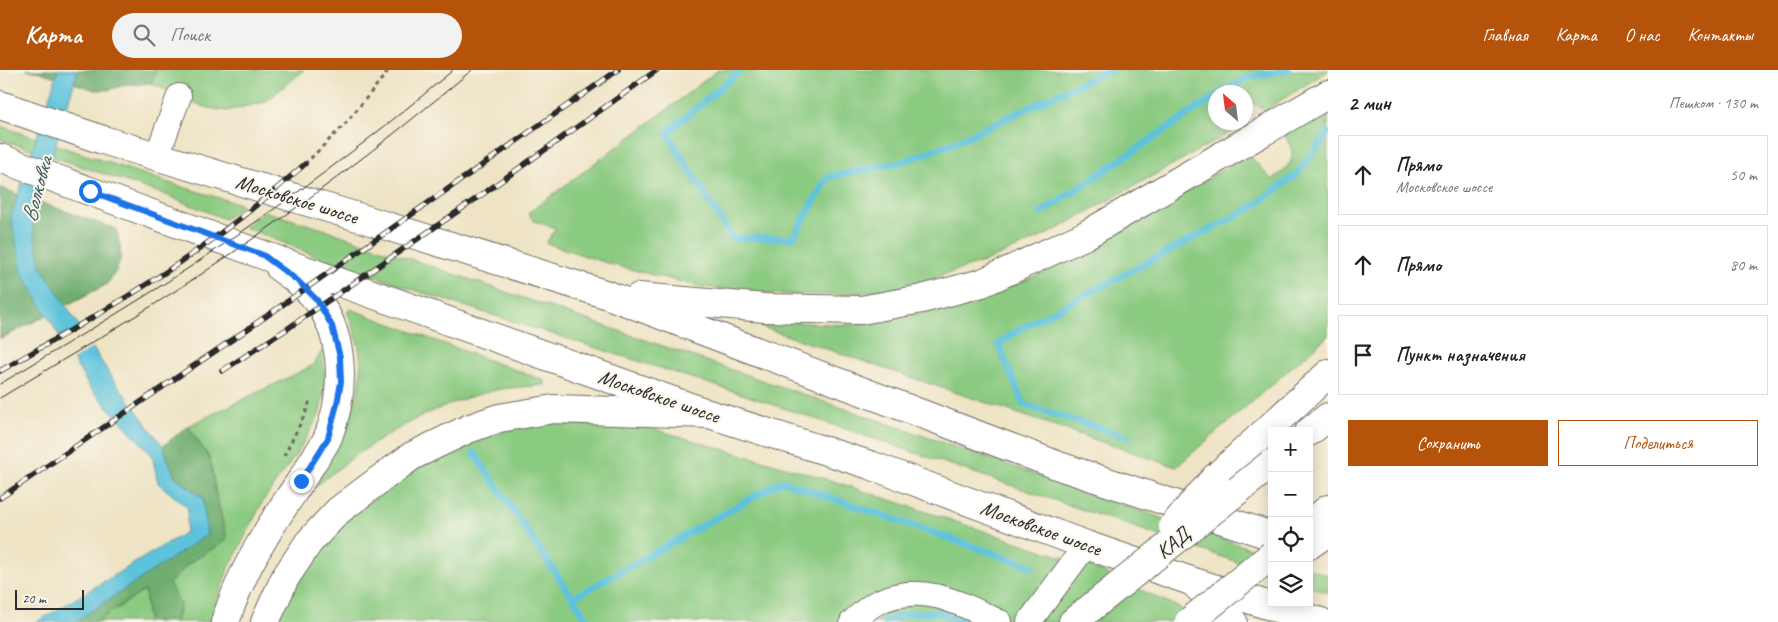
<!DOCTYPE html>
<html lang="ru">
<meta charset="utf-8">
<style>
body{margin:0;font-family:Caveat,sans-serif;background:#f2f2f2;color:#222}
.controls{position:absolute;right:15px;bottom:15px;display:grid;overflow:hidden;border-radius:0px;box-shadow:0 2px 12px #0003}
.controls button{width:45px;height:45px;display:grid;place-items:center;padding:0;border:0;border-bottom:1px solid #e0e0e0;background:#fff;color:#222;font:25px sans-serif}
.compass{position:absolute;left:1208px;top:15px;width:45px;height:45px;border-radius:50%;background:#fff;box-shadow:0 2px 12px #0003;rotate:332deg}
.scale{position:absolute;left:15px;bottom:12px;width:69px;box-sizing:border-box;padding-left:5px;border:2px solid #2b2b2b;border-top:0;font-size:14px;line-height:18px;white-space:nowrap;color:#2b2b2b;-webkit-text-stroke:4px #fbf7ec;paint-order:stroke}
.stop{position:absolute;width:15px;height:15px;margin:-11px;border:4px solid #1a73e8;border-radius:50%;background:#fff}
.stop.end{background:#1a73e8;border-color:#fff;box-shadow:0 1px 5px #0008}
.list{margin:0;padding:0;list-style:none}
h2{display:flex;justify-content:space-between;align-items:center;height:65px;margin:0;padding:0 20px;font-size:21px}
h2 small{font-size:16px;font-weight:400;color:#767676}
.list li{display:grid;grid-template-columns:32px 1fr auto;gap:15px;align-items:center;box-sizing:border-box;height:80px;margin:0 10px 10px;padding:0 10px;border:1px solid #e0e0e0;border-radius:0px}
.list b{display:block;font-size:19px;white-space:nowrap}
.list p{margin:0;font-size:16px;white-space:nowrap;color:#767676}
.list em{font-size:16px;font-style:normal;color:#767676}
.actions{display:flex;gap:10px;padding:15px 20px}
.actions a{flex:1;padding:11px 0;border:1px solid #b45309;border-radius:0px;text-align:center;font-size:18px;color:#b45309}
.actions .main{background:#b45309;color:#fff}
.icon{flex:none;width:28px;height:28px;fill:none;stroke:currentColor;stroke-width:2;stroke-linecap:round;stroke-linejoin:round}
.map{position:relative;flex:none;width:1328px;height:552px;overflow:hidden}
header{display:flex;align-items:center;gap:30px;box-sizing:border-box;height:70px;padding:0 25px;background:#b45309;color:#fff}
header strong{font-size:24px}
nav{display:flex;gap:28px;margin-inline-start:auto;font-size:18px}
.search{width:350px;height:45px;background:#f2f2f2;display:flex;align-items:center;gap:12px;box-sizing:border-box;padding:0 18px;border-radius:28px;color:#767676;font-size:19px}
main{display:flex}
aside{flex:1;background:#fff}
.map>svg:first-child{display:block}
.green{fill:#8bca81;stroke:#5b7a56}
.forest{fill:#70ae6f;stroke:#4e6c4d}
.water{fill:#5dc2db;stroke:#447683}
.pier{fill:#eee3c4}
.lines{fill:none;stroke-linecap:round;stroke-linejoin:round}
.stream{stroke:#5dc2db;stroke-width:7}
.minor-casing{stroke:#6f6b61;stroke-width:26}
.major-casing{stroke:#6f6b61;stroke-width:30}
.highway-casing{stroke:#6f6b61;stroke-width:30}
.path{stroke:#6f6b61;stroke-width:3;stroke-dasharray:4 4;stroke-linecap:butt}
.minor{stroke:#fff;stroke-width:24}
.major{stroke:#fff;stroke-width:28}
.highway{stroke:#fff;stroke-width:28}
.tram{stroke:#2b2b2b;stroke-width:1}
.rail-casing{stroke:#2b2b2b;stroke-width:5.5}
.rail{stroke:#fbf7ec;stroke-width:4;stroke-dasharray:11;stroke-linecap:butt}
.highway-bridge-casing{stroke:#6f6b61;stroke-width:30;stroke-linecap:butt}
.highway-bridge{stroke:#fff;stroke-width:28}
.route{stroke:#1a73e8;stroke-width:6}
.labels{text-anchor:middle;stroke-width:4;stroke-linejoin:round;paint-order:stroke}
.street-label{font-size:21px;fill:#2b2b2b;stroke:#fbf7ec}
.water-label{font-size:22px;font-style:italic;fill:#3a5860;stroke:#fbf7ec}
</style>
<header>
<strong>Карта</strong>
<div class="search"><svg class="icon" aria-label="search" viewBox="0 0 24 24"><circle cx="10" cy="10" r="6"/><path d="M15 15l6 6"/></svg>Поиск</div>
<nav><a>Главная</a><a>Карта</a><a>О нас</a><a>Контакты</a></nav>
</header>
<main>
<div class="map">
<svg width="1328" height="552" viewBox="0 0 1328 552">
<rect width="100%" height="100%" fill="#fbf7ec"/>
<filter id="ink" filterUnits="userSpaceOnUse"><feTurbulence type="fractalNoise" baseFrequency=".02" numOctaves="2"/><feDisplacementMap in="SourceGraphic" scale="10" xChannelSelector="R" yChannelSelector="G"/><feConvolveMatrix kernelMatrix="1 2 1 2 8 2 1 2 1" color-interpolation-filters="sRGB"/></filter>
<filter id="wash" filterUnits="userSpaceOnUse"><feTurbulence type="fractalNoise" baseFrequency=".0096" numOctaves="4" result="noise"/><feDisplacementMap in="SourceGraphic" scale="20" xChannelSelector="R" yChannelSelector="G"/><feGaussianBlur stdDeviation="1.12" result="paint"/><feColorMatrix in="noise" values="0 0 0 0 0 0 0 0 0 0 0 0 0 0 0 0 0 1.4 0 .05"/><feComposite in="paint" operator="in"/></filter>
<g filter="url(#wash)">
<rect width="100%" height="100%" fill="#eee3c4"/>
<g class="green">
<path d="M157 0H304L265 32 226 41 204 37 151 13Z"/>
<path d="M718 0H1328V1L1265 40 1255 34 1246 31V22H1216V52L1230 53 1233 61 1050 163 989 190 906 217 843 225 772 224 702 217 613 195 546 173 556 158 534 151 528 143 673 35Z"/>
<path d="M1328 39V266L1176 397 762 257 761 254 763 251H768L848 255 923 243 1022 212 1091 180 1142 150 1220 101 1250 86 1272 110C1292 94 1299 88 1284 64Z"/>
<path d="M0 56 169 113 243 135 225 149 166 125 0 69Z"/>
<path d="M264 141 329 161 1272 486V504L745 325 423 223 318 187 245 157Z"/>
<path d="M350 239 545 311V315C528 317 511 317 495 320 421 337 350 384 295 435 316 402 351 354 359 317 364 292 358 265 347 242Z"/>
<path d="M322 280 326 314 319 345 296 385 263 431 227 502 210 552H176L180 535 169 514 189 493 227 470 215 420 210 389 188 356 314 295Z"/>
<path d="M604 349 650 358 827 409 1089 496 1180 538 1204 552H274L303 497 336 458 406 404 446 381 517 354Z"/>
<path d="M1309 499 1328 505V523L1309 516Z"/>
<path d="M145 520 148 552H96Z"/>
</g>
<g class="forest">
<path d="M26 0H157L151 13 121 16 108 20H95L40 2Z"/>
<path d="M0 118 116 159C123 184 123 195 106 215L0 269Z"/>
<path d="M188 356 210 389 215 420 227 470 189 493 169 514 180 535 176 552H148L145 520 96 552H75L206 464 203 428 175 407 163 376Z"/>
</g>
<path class="water" d="M58 0H78L32 153 41 196 110 305 163 376 175 407 203 428 207 465 75 552H37L186 462 188 438 158 413 152 385 90 318 22 203 11 147Z"/>
<path class="pier" d="M84 258 95 276 71 291 60 272Z"/>
<g class="lines">
<g class="stream">
<path d="M741 0 667 63 732 168H793L828 107 902 92 953 73 1110 0"/>
<path d="M1222 22 1249 7 1288 0"/>
<path d="M1041 143 1216 26"/>
<path d="M1129 367 1024 335 998 274 1022 258 1251 138 1297 104 1328 63"/>
<path d="M474 383 589 552"/>
<path d="M573 528 782 411 1033 497"/>
<path d="M884 552 909 543 936 542 963 552"/>
</g>
</g>
</g>
<g filter="url(#ink)">
<g class="lines">
<g class="minor-casing">
<g id="minor">
<path d="M157 86 179 26"/>
<path d="M852 552C860 545 870 535 880 531 924 512 961 534 1000 552"/>
<path d="M1029 552 1086 475"/>
</g>
</g>
<g class="major-casing">
<g id="major">
<path d="M0 35 103 70 361 148 608 225 1062 397 1272 466"/>
<path d="M0 88 263 185 701 341"/>
<path d="M639 227 765 238 861 240 922 229 982 213 1084 166 1328 24"/>
<path d="M1309 475 1328 462"/>
<path d="M225 552C235 522 248 493 265 466 279 441 297 418 312 393 317 385 324 376 328 367 345 324 346 269 317 230 307 217 293 207 280 198"/>
</g>
</g>
<g class="highway-casing">
<g id="highway">
<path d="M1309 362 1328 347"/>
<path d="M1215 408 1328 304"/>
<path d="M1309 455 1328 439"/>
<path d="M1196 515 1233 552"/>
<path d="M265 552 285 508 309 472 338 441 379 410 412 386 468 359 499 348 554 339 709 344 870 395 1086 475 1191 511 1321 552"/>
<path d="M1073 552 1117 517"/>
</g>
</g>
<g class="path">
<path d="M305 94 346 53 389 0"/>
<path d="M284 386 306 342 311 328"/>
</g>
<use href="#minor" class="minor"/>
<use href="#major" class="major"/>
<use href="#highway" class="highway"/>
<g class="tram">
<path d="M0 314C64 275 130 237 193 195 283 135 371 70 453 0"/>
<path d="M0 328C67 287 135 248 200 205 294 142 385 73 472 0"/>
</g>
<g class="rail-casing">
<g id="rail">
<path d="M0 301C66 263 133 226 195 182 233 155 270 125 305 94"/>
<path d="M222 301 287 259 480 126 657 0"/>
<path d="M0 428 258 252 618 0"/>
</g>
</g>
<use href="#rail" class="rail"/>
<g class="highway-bridge-casing">
<g id="highway-bridge">
<path d="M1173 456 1215 408"/>
<path d="M1117 517 1272 393"/>
<path d="M1189 552 1272 485"/>
</g>
</g>
<use href="#highway-bridge" class="highway-bridge"/>
</g>
</g>
<g class="lines" filter="url(#ink)">
<path class="route" d="M90 121 263 185 298 211 317 230 332 256 340 287 341 312 337 334 328 368 301 411"/>
</g>
<g class="labels">
<g class="street-label">
<text transform="translate(297 129) rotate(17)" y="7">Московское шоссе</text>
<text transform="translate(659 326) rotate(19)" y="7">Московское шоссе</text>
<text transform="translate(1041 458) rotate(20)" y="7">Московское шоссе</text>
<text transform="translate(1173 473) rotate(-39)" y="7">КАД</text>
</g>
<g class="water-label">
<text transform="translate(36 119) rotate(-75)" y="8">Волковка</text>
</g>
</g>
</svg>
<div class="controls">
<button>+</button>
<button>−</button>
<button><svg class="icon" aria-label="locate" viewBox="0 0 24 24"><circle cx="12" cy="12" r="6"/><path d="M12 2v4M12 18v4M2 12h4M18 12h4"/></svg></button>
<button><svg class="icon" aria-label="layers" viewBox="0 0 24 24"><path d="M12 4l9 5-9 5-9-5zM3 14l9 5 9-5"/></svg></button>
</div>
<svg class="compass" viewBox="-18 -18 36 36"><path d="M0-13l5 13h-10z" fill="#e53935"/><path d="M0 13l5-13h-10z" fill="#767676"/></svg>
<div class="scale">20 m</div>
<div class="stop" style="left:90px;top:121px"></div>
<div class="stop end" style="left:301px;top:411px"></div>
</div>
<aside>
<h2>2 мин<small>Пешком · 130 m</small></h2>
<ul class="list">
<li><svg class="icon" aria-label="ahead" viewBox="0 0 24 24"><path d="M12 20V5M6 11l6-6 6 6"/></svg><div><b>Прямо</b><p>Московское шоссе</p></div><em>50 m</em></li>
<li><svg class="icon" aria-label="ahead" viewBox="0 0 24 24"><path d="M12 20V5M6 11l6-6 6 6"/></svg><div><b>Прямо</b></div><em>80 m</em></li>
<li><svg class="icon" aria-label="arrive" viewBox="0 0 24 24"><path d="M6 21V4h12l-3 4 3 4H6"/></svg><div><b>Пункт назначения</b></div></li>
</ul>
<div class="actions"><a class="main">Сохранить</a><a>Поделиться</a></div>
</aside>
</main>
